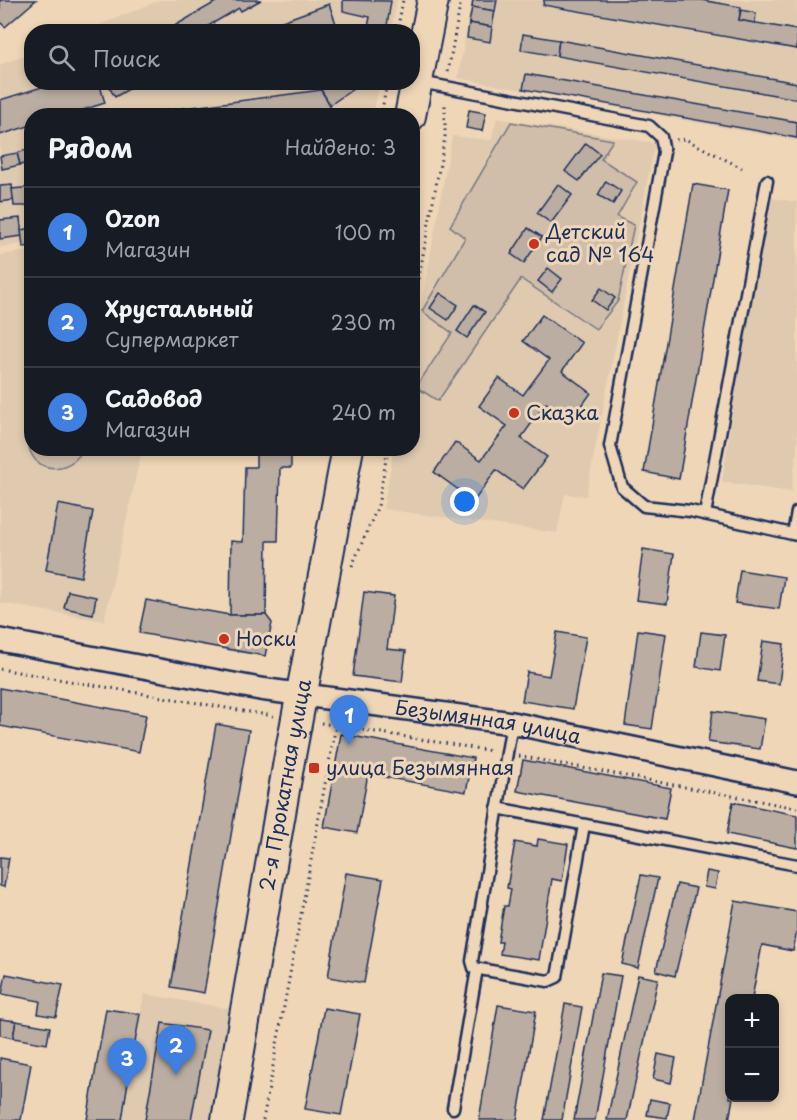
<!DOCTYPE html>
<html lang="ru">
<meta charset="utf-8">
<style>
body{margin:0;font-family:"Playpen Sans",sans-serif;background:#20242c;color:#f1f3f6}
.controls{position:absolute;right:18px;bottom:18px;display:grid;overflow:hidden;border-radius:12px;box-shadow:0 3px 9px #0003}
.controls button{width:54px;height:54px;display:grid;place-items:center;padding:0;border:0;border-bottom:2px solid #363941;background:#171b24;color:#f1f3f6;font:30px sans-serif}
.you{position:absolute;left:465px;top:502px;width:21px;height:21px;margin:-15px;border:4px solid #fff;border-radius:50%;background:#1a73e8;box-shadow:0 0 0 9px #1a73e833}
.badge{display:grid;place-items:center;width:39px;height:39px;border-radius:50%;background:#c8321e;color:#fff;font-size:20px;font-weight:700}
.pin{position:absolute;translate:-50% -50px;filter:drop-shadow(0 2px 3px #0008)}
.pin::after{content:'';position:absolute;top:32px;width:21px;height:18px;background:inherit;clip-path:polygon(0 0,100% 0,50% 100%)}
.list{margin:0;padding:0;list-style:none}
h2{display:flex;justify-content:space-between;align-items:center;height:78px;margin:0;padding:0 24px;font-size:26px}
h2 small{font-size:20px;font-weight:400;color:#9ea1a6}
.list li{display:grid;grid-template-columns:39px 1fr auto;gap:18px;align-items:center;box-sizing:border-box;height:90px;padding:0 24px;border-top:2px solid #363941}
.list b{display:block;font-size:22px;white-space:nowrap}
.list p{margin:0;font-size:20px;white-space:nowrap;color:#9ea1a6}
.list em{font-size:20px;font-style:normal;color:#9ea1a6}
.icon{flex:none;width:33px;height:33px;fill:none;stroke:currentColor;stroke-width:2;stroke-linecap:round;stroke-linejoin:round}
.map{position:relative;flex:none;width:797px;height:1120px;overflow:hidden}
.search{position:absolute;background:#171b24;box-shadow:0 3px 9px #0003;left:24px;top:24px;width:396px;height:66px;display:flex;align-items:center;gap:15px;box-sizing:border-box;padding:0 21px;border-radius:24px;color:#9ea1a6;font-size:22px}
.panel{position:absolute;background:#171b24;box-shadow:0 3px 9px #0003;left:24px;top:108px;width:396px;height:348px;border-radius:24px}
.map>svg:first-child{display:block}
.built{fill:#dfcab0}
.green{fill:#d0beaa;stroke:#767684;stroke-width:1.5}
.building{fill:#bbada1;stroke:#1b2f5e;stroke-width:1.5}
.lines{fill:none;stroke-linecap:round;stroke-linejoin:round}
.lane-casing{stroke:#1b2f5e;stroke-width:15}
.street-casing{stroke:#1b2f5e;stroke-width:26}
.secondary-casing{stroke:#1b2f5e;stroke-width:34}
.path{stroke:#1b2f5e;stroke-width:3;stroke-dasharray:1.5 4.5;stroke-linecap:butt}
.lane{stroke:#efd6b7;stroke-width:10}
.street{stroke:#efd6b7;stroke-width:21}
.secondary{stroke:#efd6b7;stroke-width:30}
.poi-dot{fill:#c8321e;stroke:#efd6b7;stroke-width:2}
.labels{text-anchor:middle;stroke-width:6;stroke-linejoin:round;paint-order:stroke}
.poi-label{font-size:20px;fill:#1b2f5e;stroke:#efd6b7;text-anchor:start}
.street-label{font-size:20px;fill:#1b2f5e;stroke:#efd6b7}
</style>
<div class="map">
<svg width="797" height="1120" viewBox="0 0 797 1120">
<rect width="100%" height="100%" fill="#efd6b7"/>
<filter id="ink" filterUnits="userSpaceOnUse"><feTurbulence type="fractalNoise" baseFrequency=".0167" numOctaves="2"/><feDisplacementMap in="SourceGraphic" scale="12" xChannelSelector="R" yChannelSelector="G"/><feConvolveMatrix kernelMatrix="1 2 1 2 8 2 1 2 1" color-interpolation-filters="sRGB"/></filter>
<g filter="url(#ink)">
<g class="built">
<path d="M160 0H397L391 31 83 32Z"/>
<path d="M472 0H797V141L458 78Z"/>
<path d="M31 52 32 82 380 83 373 115 32 116 31 243 0 247V65Z"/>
<path d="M497 118 655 143 586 496 565 494 557 533 383 509 394 449 412 448 413 350 452 136 491 140Z"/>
<path d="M765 197 797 202V450L791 492 722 482Z"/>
<path d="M31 251 32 448 142 449 104 621 0 603V255Z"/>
<path d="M144 994 232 1009 215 1120H122Z"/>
</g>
<g class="green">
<path d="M511 122 613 140 601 159 637 182 617 217 634 225 618 301 596 329 521 279 438 401 416 387 452 333 422 311 465 238 450 226Z"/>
<path d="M31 420 32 448 83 449C74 470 41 476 31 453 26 442 29 431 31 420Z"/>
</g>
<g class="building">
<path d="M0 0H36L5 27 0 22Z"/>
<path d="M219 0H261L241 11 239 8 198 32H164Z"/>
<path d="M343 0 391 1 386 32H367L370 17 343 11Z"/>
<path d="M473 0H497L495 11 472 7Z"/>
<path d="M544 0H701L741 7 739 20 797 30V49L543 5Z"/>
<path d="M329 4 339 32H252Z"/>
<path d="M472 7 495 11 492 27 469 23Z"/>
<path d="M741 10 756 13 755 23 739 20Z"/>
<path d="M469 23 492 27 490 42 467 38Z"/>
<path d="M523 34 559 40 557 56 521 50Z"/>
<path d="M559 40 797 83V99L557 56Z"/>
<path d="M526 74 797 122V138L523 89Z"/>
<path d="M58 82H99L105 103 64 116H32V125L0 135V100Z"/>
<path d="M106 82H141L115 97Z"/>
<path d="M332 82H363L330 105 321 90Z"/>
<path d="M321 90 330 105V116H124Z"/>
<path d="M469 110 486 113 482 131 466 128Z"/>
<path d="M586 143 600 154 579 181 565 171Z"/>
<path d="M32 148V162L20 165 17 153Z"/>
<path d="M17 153 20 165 2 169 0 156Z"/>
<path d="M606 181 621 191 613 204 598 195Z"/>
<path d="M558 184 572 195 551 223 537 213Z"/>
<path d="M693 184 728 190 679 479 644 472Z"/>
<path d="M12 185 14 200 0 202V186Z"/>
<path d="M32 187V206H14L12 189Z"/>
<path d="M20 218 22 236 0 239V220Z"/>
<path d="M32 228V246L23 247 21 230Z"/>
<path d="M528 228 542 237 524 263 511 254Z"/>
<path d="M548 268 562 279 552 292 538 281Z"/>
<path d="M601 288 615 298 606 310 592 300Z"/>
<path d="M440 293 458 305 448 320 430 308Z"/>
<path d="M474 305 485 312 467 338 457 331Z"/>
<path d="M542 315 582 343 562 371 591 393 571 421 546 403 521 438 547 457 523 489 496 470 474 501 434 472 455 442 481 460 507 426 479 406 499 378 523 395 549 360 523 341Z"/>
<path d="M256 448H291V468H280L278 541H267L266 615H230L231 541 243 542 245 467H256Z"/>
<path d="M58 504 93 511 81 577 46 570Z"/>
<path d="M643 549 674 554 667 604 636 600Z"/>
<path d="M740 570 784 577 779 609 735 603Z"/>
<path d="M68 591 96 597 93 614 64 608Z"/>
<path d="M364 592 394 596 387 649 406 651 402 682 353 676Z"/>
<path d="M146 600 230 615H266L272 623 265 656 139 633Z"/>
<path d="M638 630 666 634 652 729 625 725Z"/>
<path d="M557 632 586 637 573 709 522 701 527 672 549 676Z"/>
<path d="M701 632 725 635 720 671 696 667Z"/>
<path d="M763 641 784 644 779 684 757 681Z"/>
<path d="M0 688 146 715 139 752 0 726Z"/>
<path d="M713 711 765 719 760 749 708 742Z"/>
<path d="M216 724 249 730 204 993 171 987Z"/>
<path d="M341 734 473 758 466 792 368 774 357 833 324 827Z"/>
<path d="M523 760 671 788 665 819 517 791Z"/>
<path d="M733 802 797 815V848L727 834Z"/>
<path d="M538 839 568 844 562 881 552 879 539 960 500 954 502 942H498L504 906H508L511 889 507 888 515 842 537 846Z"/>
<path d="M0 857 9 858 4 887 0 886Z"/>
<path d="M707 871 718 873 715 889 704 887Z"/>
<path d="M346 873 383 879 364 983 328 977Z"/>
<path d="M641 875 658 878 638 968 622 964Z"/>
<path d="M677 884 696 888 675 976 656 971Z"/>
<path d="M735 901 797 912V930L793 951 762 945 752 998H730V1098H733L729 1120H695Z"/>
<path d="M601 973 621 976 595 1120H574Z"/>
<path d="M6 974 63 985 56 1017 38 1014 40 1001 2 994Z"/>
<path d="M638 975 658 979 627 1120H607Z"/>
<path d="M565 1004 582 1007 562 1120H544Z"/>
<path d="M498 1005 536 1011 517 1120H479Z"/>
<path d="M324 1008 360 1014 341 1115 305 1109Z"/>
<path d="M106 1009 140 1014 127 1088 122 1120H87Z"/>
<path d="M0 1019 16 1021 13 1038 0 1035Z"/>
<path d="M16 1021 50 1027 47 1044 13 1038Z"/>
<path d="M162 1023 208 1030 191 1120H145Z"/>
<path d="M658 1054 676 1058 671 1083 653 1079Z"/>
<path d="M0 1058 31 1064 21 1120H0Z"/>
<path d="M650 1099 670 1103 667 1118 647 1115Z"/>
</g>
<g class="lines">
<g class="lane-casing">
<g id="lane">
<path d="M420 82 649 126 661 137 664 152 610 446 622 487 644 506 690 511 797 535"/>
<path d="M705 514 767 181"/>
<path d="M793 534 797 512"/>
<path d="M512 723 472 961 474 968 548 981 557 977 584 825"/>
<path d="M497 808 797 865"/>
<path d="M453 1108 477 969"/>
</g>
</g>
<g class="street-casing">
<g id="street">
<path id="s1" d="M0 640 260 689 512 723 797 782"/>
</g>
</g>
<g class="secondary-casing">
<g id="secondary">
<path d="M410 116 433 0"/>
<path id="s2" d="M227 1120 289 761 348 448"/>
</g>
</g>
<g class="path">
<path d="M397 32 403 0"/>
<path d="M448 72 461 0"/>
<path d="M381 116 387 82"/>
<path d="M676 140 685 139 742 168"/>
<path d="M412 314 445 137V102"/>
<path d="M352 566 378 506 388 448"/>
<path d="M0 669 273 716"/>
<path d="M321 723 492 751"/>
<path d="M519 756 797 808"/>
<path d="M263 1120 336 725 335 717"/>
</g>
<use href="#lane" class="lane"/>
<use href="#street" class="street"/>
<use href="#secondary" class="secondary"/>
</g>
</g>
<g class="poi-dot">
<circle cx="534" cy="244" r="6"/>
<circle cx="514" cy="413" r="6"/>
<circle cx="224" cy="639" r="6"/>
<rect x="308" y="762" width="12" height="12" rx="3"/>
</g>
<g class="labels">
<g class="poi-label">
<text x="546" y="239">Детский<tspan x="546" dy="23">сад № 164</tspan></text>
<text x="526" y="420">Сказка</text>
<text x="236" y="646">Носки</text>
<text x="326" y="775">улица Безымянная</text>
</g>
<g class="street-label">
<text dy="7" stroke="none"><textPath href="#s1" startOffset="495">Безымянная улица</textPath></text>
<text dy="7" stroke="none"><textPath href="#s2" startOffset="340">2-я Прокатная улица</textPath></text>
</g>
</g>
</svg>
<div class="controls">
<button>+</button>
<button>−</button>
</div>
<div class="you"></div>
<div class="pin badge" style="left:349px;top:745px;background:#3f7fe0">1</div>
<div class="pin badge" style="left:176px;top:1075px;background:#3f7fe0">2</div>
<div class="pin badge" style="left:127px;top:1088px;background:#3f7fe0">3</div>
<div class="search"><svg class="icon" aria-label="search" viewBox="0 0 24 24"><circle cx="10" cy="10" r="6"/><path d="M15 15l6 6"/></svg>Поиск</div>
<section class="panel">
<h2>Рядом<small>Найдено: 3</small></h2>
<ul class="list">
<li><span class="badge" style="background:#3f7fe0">1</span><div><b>Ozon</b><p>Магазин</p></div><em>100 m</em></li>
<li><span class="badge" style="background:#3f7fe0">2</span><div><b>Хрустальный</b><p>Супермаркет</p></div><em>230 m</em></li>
<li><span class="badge" style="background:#3f7fe0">3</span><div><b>Садовод</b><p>Магазин</p></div><em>240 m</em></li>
</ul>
</section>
</div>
